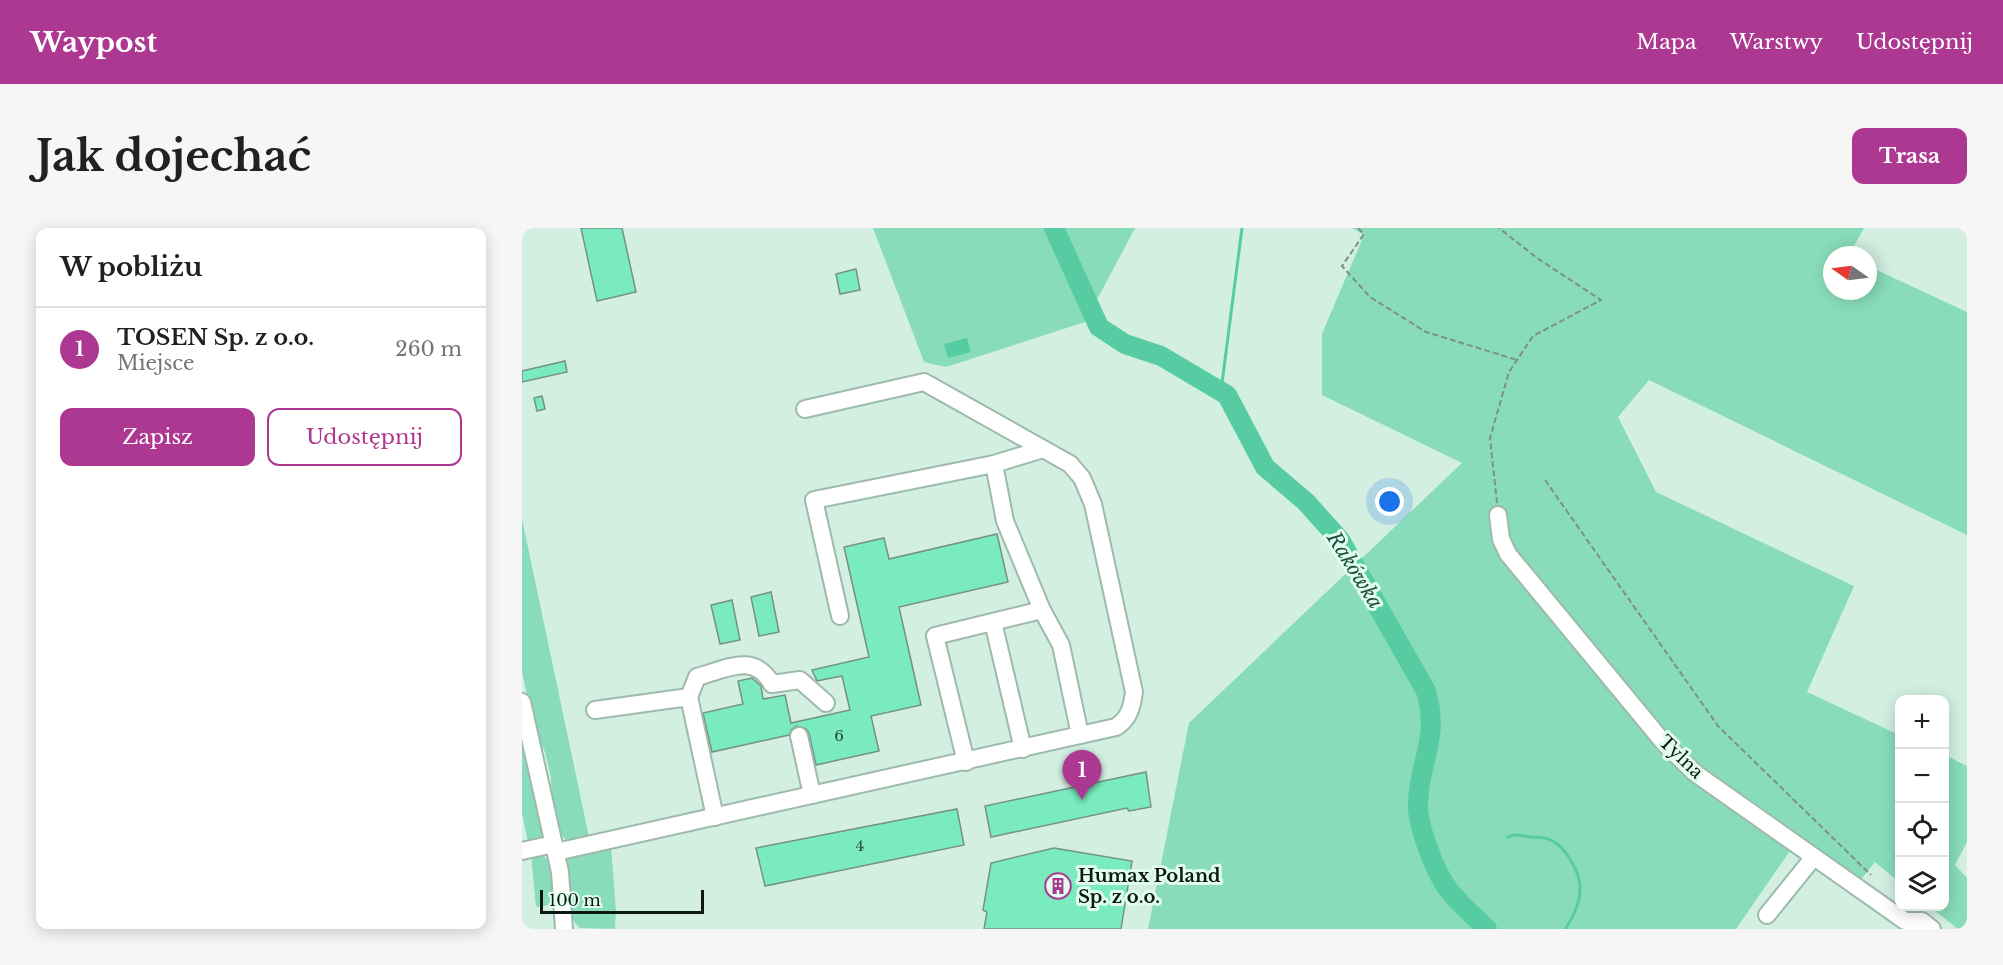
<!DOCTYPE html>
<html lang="pl">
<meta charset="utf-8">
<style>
body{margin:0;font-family:"Libre Baskerville",serif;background:#f6f6f6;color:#202124}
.controls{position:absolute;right:18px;bottom:18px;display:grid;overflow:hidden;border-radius:12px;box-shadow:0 3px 15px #0003}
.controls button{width:54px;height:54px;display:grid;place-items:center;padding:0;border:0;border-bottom:2px solid #e0e0e0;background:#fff;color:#202124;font:30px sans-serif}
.compass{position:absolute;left:1301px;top:18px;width:54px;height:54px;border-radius:50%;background:#fff;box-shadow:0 3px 15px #0003;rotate:284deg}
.scale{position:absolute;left:18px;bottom:15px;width:164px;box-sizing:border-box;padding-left:6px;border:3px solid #0d1813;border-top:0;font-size:16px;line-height:21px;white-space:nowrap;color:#0d1813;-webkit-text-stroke:4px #e0fdef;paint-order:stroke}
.you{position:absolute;left:868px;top:274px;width:21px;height:21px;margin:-15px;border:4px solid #fff;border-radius:50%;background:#1a73e8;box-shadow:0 0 0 9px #1a73e833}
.badge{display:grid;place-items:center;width:39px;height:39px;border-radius:50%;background:#ad3891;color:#fff;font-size:20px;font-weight:700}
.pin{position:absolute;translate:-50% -50px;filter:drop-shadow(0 2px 3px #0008)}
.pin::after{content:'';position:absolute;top:32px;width:21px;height:18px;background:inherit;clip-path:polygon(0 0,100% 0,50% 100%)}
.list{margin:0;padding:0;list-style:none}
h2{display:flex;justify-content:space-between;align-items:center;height:78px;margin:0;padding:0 24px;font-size:26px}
h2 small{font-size:20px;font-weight:400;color:#757577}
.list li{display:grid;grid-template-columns:39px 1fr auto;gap:18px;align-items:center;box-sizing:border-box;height:84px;padding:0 24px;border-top:2px solid #e0e0e0}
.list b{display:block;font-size:22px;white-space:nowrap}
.list p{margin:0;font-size:20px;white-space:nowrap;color:#757577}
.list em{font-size:20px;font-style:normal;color:#757577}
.actions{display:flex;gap:12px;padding:18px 24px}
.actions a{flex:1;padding:14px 0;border:2px solid #ad3891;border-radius:12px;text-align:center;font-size:21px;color:#ad3891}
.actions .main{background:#ad3891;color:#fff}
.icon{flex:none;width:33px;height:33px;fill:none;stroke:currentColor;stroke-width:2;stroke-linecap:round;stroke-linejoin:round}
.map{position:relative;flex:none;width:1445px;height:701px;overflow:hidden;border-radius:12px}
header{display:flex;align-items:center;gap:36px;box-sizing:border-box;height:84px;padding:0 30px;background:#ad3891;color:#fff}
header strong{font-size:28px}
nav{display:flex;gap:33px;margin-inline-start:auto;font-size:21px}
.intro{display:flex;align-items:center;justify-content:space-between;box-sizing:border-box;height:144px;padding:0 36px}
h1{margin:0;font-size:42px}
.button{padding:15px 27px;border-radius:12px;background:#ad3891;color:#fff;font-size:21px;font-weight:700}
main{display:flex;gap:36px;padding:0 36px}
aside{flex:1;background:#fff;border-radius:12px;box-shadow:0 3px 15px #0003}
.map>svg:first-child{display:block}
.green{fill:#88dcba}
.water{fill:#57cca2}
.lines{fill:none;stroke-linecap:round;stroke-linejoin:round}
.stream{stroke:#57cca2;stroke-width:3}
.river{stroke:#57cca2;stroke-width:20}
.building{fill:#79ebbf;stroke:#769185;stroke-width:1.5}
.minor-casing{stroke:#9ebaad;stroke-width:20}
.path{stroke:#7c9188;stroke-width:2;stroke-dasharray:6 3;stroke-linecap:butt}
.minor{stroke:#fff;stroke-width:16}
.labels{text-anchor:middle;stroke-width:6;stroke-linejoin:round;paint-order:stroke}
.number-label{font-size:15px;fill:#284d3e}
.street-label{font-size:18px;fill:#0d1813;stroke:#e0fdef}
.poi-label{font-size:18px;font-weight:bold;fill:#0d1813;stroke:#e0fdef;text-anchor:start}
.water-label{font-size:20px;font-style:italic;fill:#20503f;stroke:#e0fdef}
</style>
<header>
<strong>Waypost</strong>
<nav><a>Mapa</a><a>Warstwy</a><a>Udostępnij</a></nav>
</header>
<div class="intro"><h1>Jak dojechać</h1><a class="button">Trasa</a></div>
<main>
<aside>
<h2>W pobliżu<small></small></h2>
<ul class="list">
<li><span class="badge">1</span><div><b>TOSEN Sp. z o.o.</b><p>Miejsce</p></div><em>260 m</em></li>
</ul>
<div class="actions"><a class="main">Zapisz</a><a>Udostępnij</a></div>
</aside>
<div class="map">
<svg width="1445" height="701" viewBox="0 0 1445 701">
<rect width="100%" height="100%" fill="#d2efe2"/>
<g class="green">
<path d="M351 0H613L563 94 424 139 402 134Z"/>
<path d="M830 0H1342L1327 27H1310V63H1346V38L1445 84V307L1127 152 1096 189 1134 264 1332 358 1285 464 1377 507V654L1353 634 1335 656 1164 530 991 326 983 289 973 321 1067 433 1130 515 1166 546 1270 620 1214 701H626L667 495 940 235 800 167V106L842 7Z"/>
<path d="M0 291 67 609 53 614 45 613 35 603 30 576 29 550 23 524 13 503 0 444Z"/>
<path d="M0 499 22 604 20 610 7 618 0 585Z"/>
<path d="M1423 527 1445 538V614L1433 637 1445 650V701H1436L1408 679 1422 678Z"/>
<path d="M89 618 94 684 93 701 58 700C43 690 42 646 46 629Z"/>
<path d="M15 625C34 631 32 650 35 667L28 677 14 679 9 626Z"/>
</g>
<path class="water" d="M445 110 449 124 426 130 422 116Z"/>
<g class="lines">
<g class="stream">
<path d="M699 163 720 0"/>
<path d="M986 609C994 605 1000 608 1009 609 1018 609 1027 609 1035 616 1046 624 1059 647 1058 661 1058 676 1051 688 1044 700"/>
</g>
<path class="river" d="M532 0 577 99 603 116 639 128 705 167 743 239 784 274 818 312 904 463C918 511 897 532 896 576 895 597 913 644 926 661 937 676 952 688 965 701"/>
</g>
<g class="building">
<path d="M59 0H100L114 64 75 73Z"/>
<path d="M334 41 338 62 318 66 314 46Z"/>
<path d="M43 133 45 144 0 154V143Z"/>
<path d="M20 168 23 181 15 183 12 170Z"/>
<path d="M475 306 486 354 377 379 399 477 349 488 357 523 294 537 287 505 284 501 275 498 270 501 267 507 190 524 181 485 221 476 216 453 230 450 239 458 241 471 263 467 269 495 328 482 320 448 295 453 290 442 347 429 322 319 362 310 367 331Z"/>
<path d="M249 364 257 404 237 408 229 369Z"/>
<path d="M210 372 218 412 198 416 189 377Z"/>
<path d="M624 544 629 579 607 583 605 580 469 609 463 578Z"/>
<path d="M435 581 442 617 243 658 234 620Z"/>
<path d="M532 620 610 633 599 701H462L465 684 461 682 469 635Z"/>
</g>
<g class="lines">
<g class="minor-casing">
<g id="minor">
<path d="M976 287 979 311 986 326 1142 515 1173 545 1383 693H1400L1410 701"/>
<path d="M520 382 483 293 472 236 521 221"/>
<path d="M318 388 292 272 472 236"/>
<path d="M471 394 501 521"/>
<path d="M167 469 175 449C205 441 232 424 250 456L278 452 304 475"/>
<path d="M0 474 38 644 42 701"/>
<path d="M73 482 167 469 193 589"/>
<path d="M277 508 290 567"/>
<path d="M444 534 413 408 520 382 539 417 558 507"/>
<path d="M0 623 32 616"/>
<path d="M34 624 594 499C607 491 610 479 612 464L571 276 560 250 548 236 402 154 283 181"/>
<path d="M1245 687 1291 630"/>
</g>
</g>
<g class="path">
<path d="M836 0 842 6 820 38 848 69 904 104 995 132"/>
<path d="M1023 252 1196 498 1349 647"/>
<path d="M975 275 968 210 987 144 1011 108 1079 72 1015 30 977 0"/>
</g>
<use href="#minor" class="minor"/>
</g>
<defs>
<g id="building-ring" transform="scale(1.35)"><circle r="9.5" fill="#e0fdef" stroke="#ad3891" stroke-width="1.5"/><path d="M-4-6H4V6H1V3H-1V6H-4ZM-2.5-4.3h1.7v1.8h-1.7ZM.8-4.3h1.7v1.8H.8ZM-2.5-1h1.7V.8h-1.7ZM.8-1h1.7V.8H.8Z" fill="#ad3891"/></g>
</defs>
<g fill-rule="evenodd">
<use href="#building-ring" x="536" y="658"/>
</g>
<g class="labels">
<g class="number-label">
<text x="317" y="513">6</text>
<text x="338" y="623">4</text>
</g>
<g class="street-label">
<text transform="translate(1159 529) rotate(44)" y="6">Tylna</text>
</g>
<g class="poi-label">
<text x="556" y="654">Humax Poland<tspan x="556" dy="21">Sp. z o.o.</tspan></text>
</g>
<g class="water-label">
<text transform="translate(833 342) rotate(58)" y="7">Rakówka</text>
</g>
</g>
</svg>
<div class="controls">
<button>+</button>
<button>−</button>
<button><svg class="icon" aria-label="locate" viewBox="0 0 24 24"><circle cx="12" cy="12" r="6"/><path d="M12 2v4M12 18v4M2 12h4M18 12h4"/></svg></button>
<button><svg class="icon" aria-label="layers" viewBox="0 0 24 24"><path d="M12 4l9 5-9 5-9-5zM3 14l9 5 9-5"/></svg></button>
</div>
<svg class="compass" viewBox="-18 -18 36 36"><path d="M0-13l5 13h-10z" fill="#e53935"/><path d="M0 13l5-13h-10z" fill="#757577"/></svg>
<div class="scale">100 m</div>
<div class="you"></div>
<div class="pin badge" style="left:560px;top:572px">1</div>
</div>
</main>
